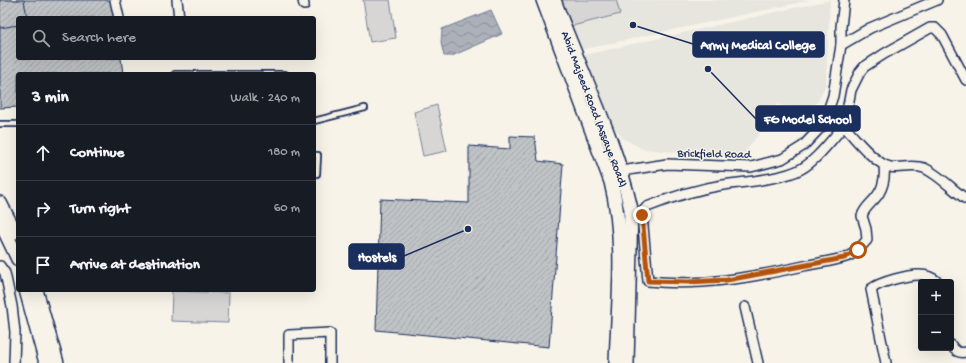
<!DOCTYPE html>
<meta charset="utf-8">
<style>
body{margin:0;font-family:"Gochi Hand",sans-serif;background:#20242c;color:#f1f3f6}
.controls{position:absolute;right:12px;bottom:12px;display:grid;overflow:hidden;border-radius:4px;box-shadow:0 4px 16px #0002}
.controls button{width:36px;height:36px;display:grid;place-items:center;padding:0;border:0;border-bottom:1px solid #363941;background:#171b24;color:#f1f3f6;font:20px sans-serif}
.stop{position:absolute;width:12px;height:12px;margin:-9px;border:3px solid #b45309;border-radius:50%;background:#fff}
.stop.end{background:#b45309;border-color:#fff;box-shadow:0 1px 4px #0008}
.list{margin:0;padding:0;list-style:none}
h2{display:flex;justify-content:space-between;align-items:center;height:52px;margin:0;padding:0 16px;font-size:17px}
h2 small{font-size:13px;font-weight:400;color:#9ea1a6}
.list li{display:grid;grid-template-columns:26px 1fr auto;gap:12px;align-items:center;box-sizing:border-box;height:56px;padding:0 16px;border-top:1px solid #363941}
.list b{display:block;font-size:15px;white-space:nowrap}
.list em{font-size:13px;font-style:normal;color:#9ea1a6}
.icon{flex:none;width:22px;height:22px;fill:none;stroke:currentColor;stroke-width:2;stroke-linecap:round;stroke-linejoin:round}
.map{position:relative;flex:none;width:966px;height:363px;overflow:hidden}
.search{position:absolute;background:#171b24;box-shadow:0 4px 16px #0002;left:16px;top:16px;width:300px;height:44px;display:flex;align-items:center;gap:10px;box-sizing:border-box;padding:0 14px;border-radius:4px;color:#9ea1a6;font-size:15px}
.panel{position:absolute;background:#171b24;box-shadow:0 4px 16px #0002;left:16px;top:72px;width:300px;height:220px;border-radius:4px}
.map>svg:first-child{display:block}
.built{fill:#e6e5de}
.park{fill:#d7d6d4;stroke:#798299}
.water{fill:url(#water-waves);stroke:#727c95}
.building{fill:url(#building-hatch);stroke:#1b2f5e}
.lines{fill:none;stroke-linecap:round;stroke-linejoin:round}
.lane-casing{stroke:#1b2f5e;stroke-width:8}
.street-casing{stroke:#1b2f5e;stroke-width:12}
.secondary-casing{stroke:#1b2f5e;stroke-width:16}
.lane{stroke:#f7f3e8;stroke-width:4.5}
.street{stroke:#f7f3e8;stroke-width:9}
.secondary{stroke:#f7f3e8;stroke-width:13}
.route{stroke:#b45309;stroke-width:5}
.labels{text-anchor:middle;stroke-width:3;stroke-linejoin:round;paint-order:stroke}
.street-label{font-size:12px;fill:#1b2f5e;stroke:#f7f3e8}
.leader{fill:none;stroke:#1b2f5e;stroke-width:1.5}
.callout-dot{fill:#1b2f5e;stroke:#f7f3e8;stroke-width:1.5}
.callout{fill:#1b2f5e;stroke:#1b2f5e;stroke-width:1.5}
.callout-label{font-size:13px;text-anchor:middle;font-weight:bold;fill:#fff}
</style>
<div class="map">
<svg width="966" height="363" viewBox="0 0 966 363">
<defs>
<pattern id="water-waves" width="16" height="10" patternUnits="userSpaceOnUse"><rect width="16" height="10" fill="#acb0b9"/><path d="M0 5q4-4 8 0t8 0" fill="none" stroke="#8b909a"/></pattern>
<pattern id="building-hatch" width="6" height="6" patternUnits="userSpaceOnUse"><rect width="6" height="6" fill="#c0c3c5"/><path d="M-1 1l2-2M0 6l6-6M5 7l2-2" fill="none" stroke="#a4a8ac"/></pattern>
</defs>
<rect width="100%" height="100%" fill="#f7f3e8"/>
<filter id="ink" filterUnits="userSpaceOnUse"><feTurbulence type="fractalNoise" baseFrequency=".025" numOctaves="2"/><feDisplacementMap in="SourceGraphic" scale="8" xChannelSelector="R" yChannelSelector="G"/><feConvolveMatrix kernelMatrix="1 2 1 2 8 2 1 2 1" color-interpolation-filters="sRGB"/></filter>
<g filter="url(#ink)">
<g class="built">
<path d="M561 0H811L580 50Z"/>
<path d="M830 0 826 84 818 101 803 116H792L785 107 777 104 759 134 743 154 725 157 643 149 624 139 610 124 584 55Z"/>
</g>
<g class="park">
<path d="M363 0H390L396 38 370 42Z"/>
<path d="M561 0H616L620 14 572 26Z"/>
<path d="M437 105 447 151 423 156 414 112Z"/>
<path d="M172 291 229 293 228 323 171 321Z"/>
</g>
<path class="water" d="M491 10 502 34 452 56H444L441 43 442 29Z"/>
<g class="building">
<path d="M0 0H110L114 18H18V58H121L123 74H18V107L0 108Z"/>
<path d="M0 0H24L27 18H18V25L0 28Z"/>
<path d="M510 136 535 137 538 161 563 164 549 347 376 330 380 199 469 203V146L510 149Z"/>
</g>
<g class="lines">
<g class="lane-casing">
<g id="lane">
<path d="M175 74H285"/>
<path d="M314 121 365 108"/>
<path d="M0 124H18"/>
<path d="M314 155H318L317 174H314"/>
</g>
</g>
<g class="street-casing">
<g id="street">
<path d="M115 0 119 18"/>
<path d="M177 0 179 18"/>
<path d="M303 0 304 5"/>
<path d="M841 45 870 28 937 0"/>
<path d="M844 126 851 90 860 72 864 67 884 54 930 28H935L942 35 966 80"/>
<path d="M884 165C885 174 884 185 879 193 874 202 865 206 862 216L866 229 867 240 858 250 849 256C835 261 818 263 804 266 753 277 700 287 648 281L642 215 644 210 647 207C672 197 697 189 723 185 744 182 783 179 801 169 817 160 831 140 844 126 854 137 875 164 890 167 901 169 912 164 924 168 938 174 953 190 966 199"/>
<path d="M615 172 667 164 751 167 782 159 803 146 823 125 833 96 841 45V27L844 0"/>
<path d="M0 266 5 273 12 306 15 332 14 363"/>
<path d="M745 307 758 363"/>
<path d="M951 345C955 351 959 354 966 352"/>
<path d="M289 363V335L330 333V363"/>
<path d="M886 363 871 289C880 282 909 274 921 275 928 275 933 278 938 282"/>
</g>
</g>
<g class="secondary-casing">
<g id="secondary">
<path d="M543 0 611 182C626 241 618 303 616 363"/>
<path d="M554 0C579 69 615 137 631 209L627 363"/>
<path d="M0 203 15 232"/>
<path d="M0 221 18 259"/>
<path d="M26 290 46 363"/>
<path d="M36 290 57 363"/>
</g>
</g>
<use href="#lane" class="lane"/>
<use href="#street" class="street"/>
<use href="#secondary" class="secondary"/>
</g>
</g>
<g class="lines" filter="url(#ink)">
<path class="route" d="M642 215 648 281 688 282 727 280 844 258 858 250"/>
</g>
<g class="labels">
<g class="street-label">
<text transform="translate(595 109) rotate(69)" y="4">Abid Majeed Road (Assaye Road)</text>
<text transform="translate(714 153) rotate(1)" y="4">Brickfield Road</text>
</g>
</g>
<path class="leader" d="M633 25L693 44M708 69L756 119M468 229L404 256"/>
<g class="callout-dot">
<circle cx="633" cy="25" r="4"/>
<circle cx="708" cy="69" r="4"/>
<circle cx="468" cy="229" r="4"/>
</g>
<g class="callout">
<rect x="693" y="32" width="131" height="25" rx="4"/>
<rect x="756" y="106" width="104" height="25" rx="4"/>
<rect x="349" y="244" width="55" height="25" rx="4"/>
</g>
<g class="callout-label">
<text x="758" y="49">Army Medical College</text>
<text x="808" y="123">FG Model School</text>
<text x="377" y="261">Hostels</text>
</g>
</svg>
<div class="controls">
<button>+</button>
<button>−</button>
</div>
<div class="stop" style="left:858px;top:250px"></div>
<div class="stop end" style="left:642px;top:215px"></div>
<div class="search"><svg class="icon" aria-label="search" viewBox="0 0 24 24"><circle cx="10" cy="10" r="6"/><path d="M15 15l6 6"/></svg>Search here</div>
<section class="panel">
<h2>3 min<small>Walk · 240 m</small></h2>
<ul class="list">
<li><svg class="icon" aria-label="ahead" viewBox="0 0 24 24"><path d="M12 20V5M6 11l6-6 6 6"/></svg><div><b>Continue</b></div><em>180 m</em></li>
<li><svg class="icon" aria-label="right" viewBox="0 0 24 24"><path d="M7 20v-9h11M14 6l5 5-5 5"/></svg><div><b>Turn right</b></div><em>60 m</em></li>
<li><svg class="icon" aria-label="arrive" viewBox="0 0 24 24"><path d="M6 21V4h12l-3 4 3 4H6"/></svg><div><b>Arrive at destination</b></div></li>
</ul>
</section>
</div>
